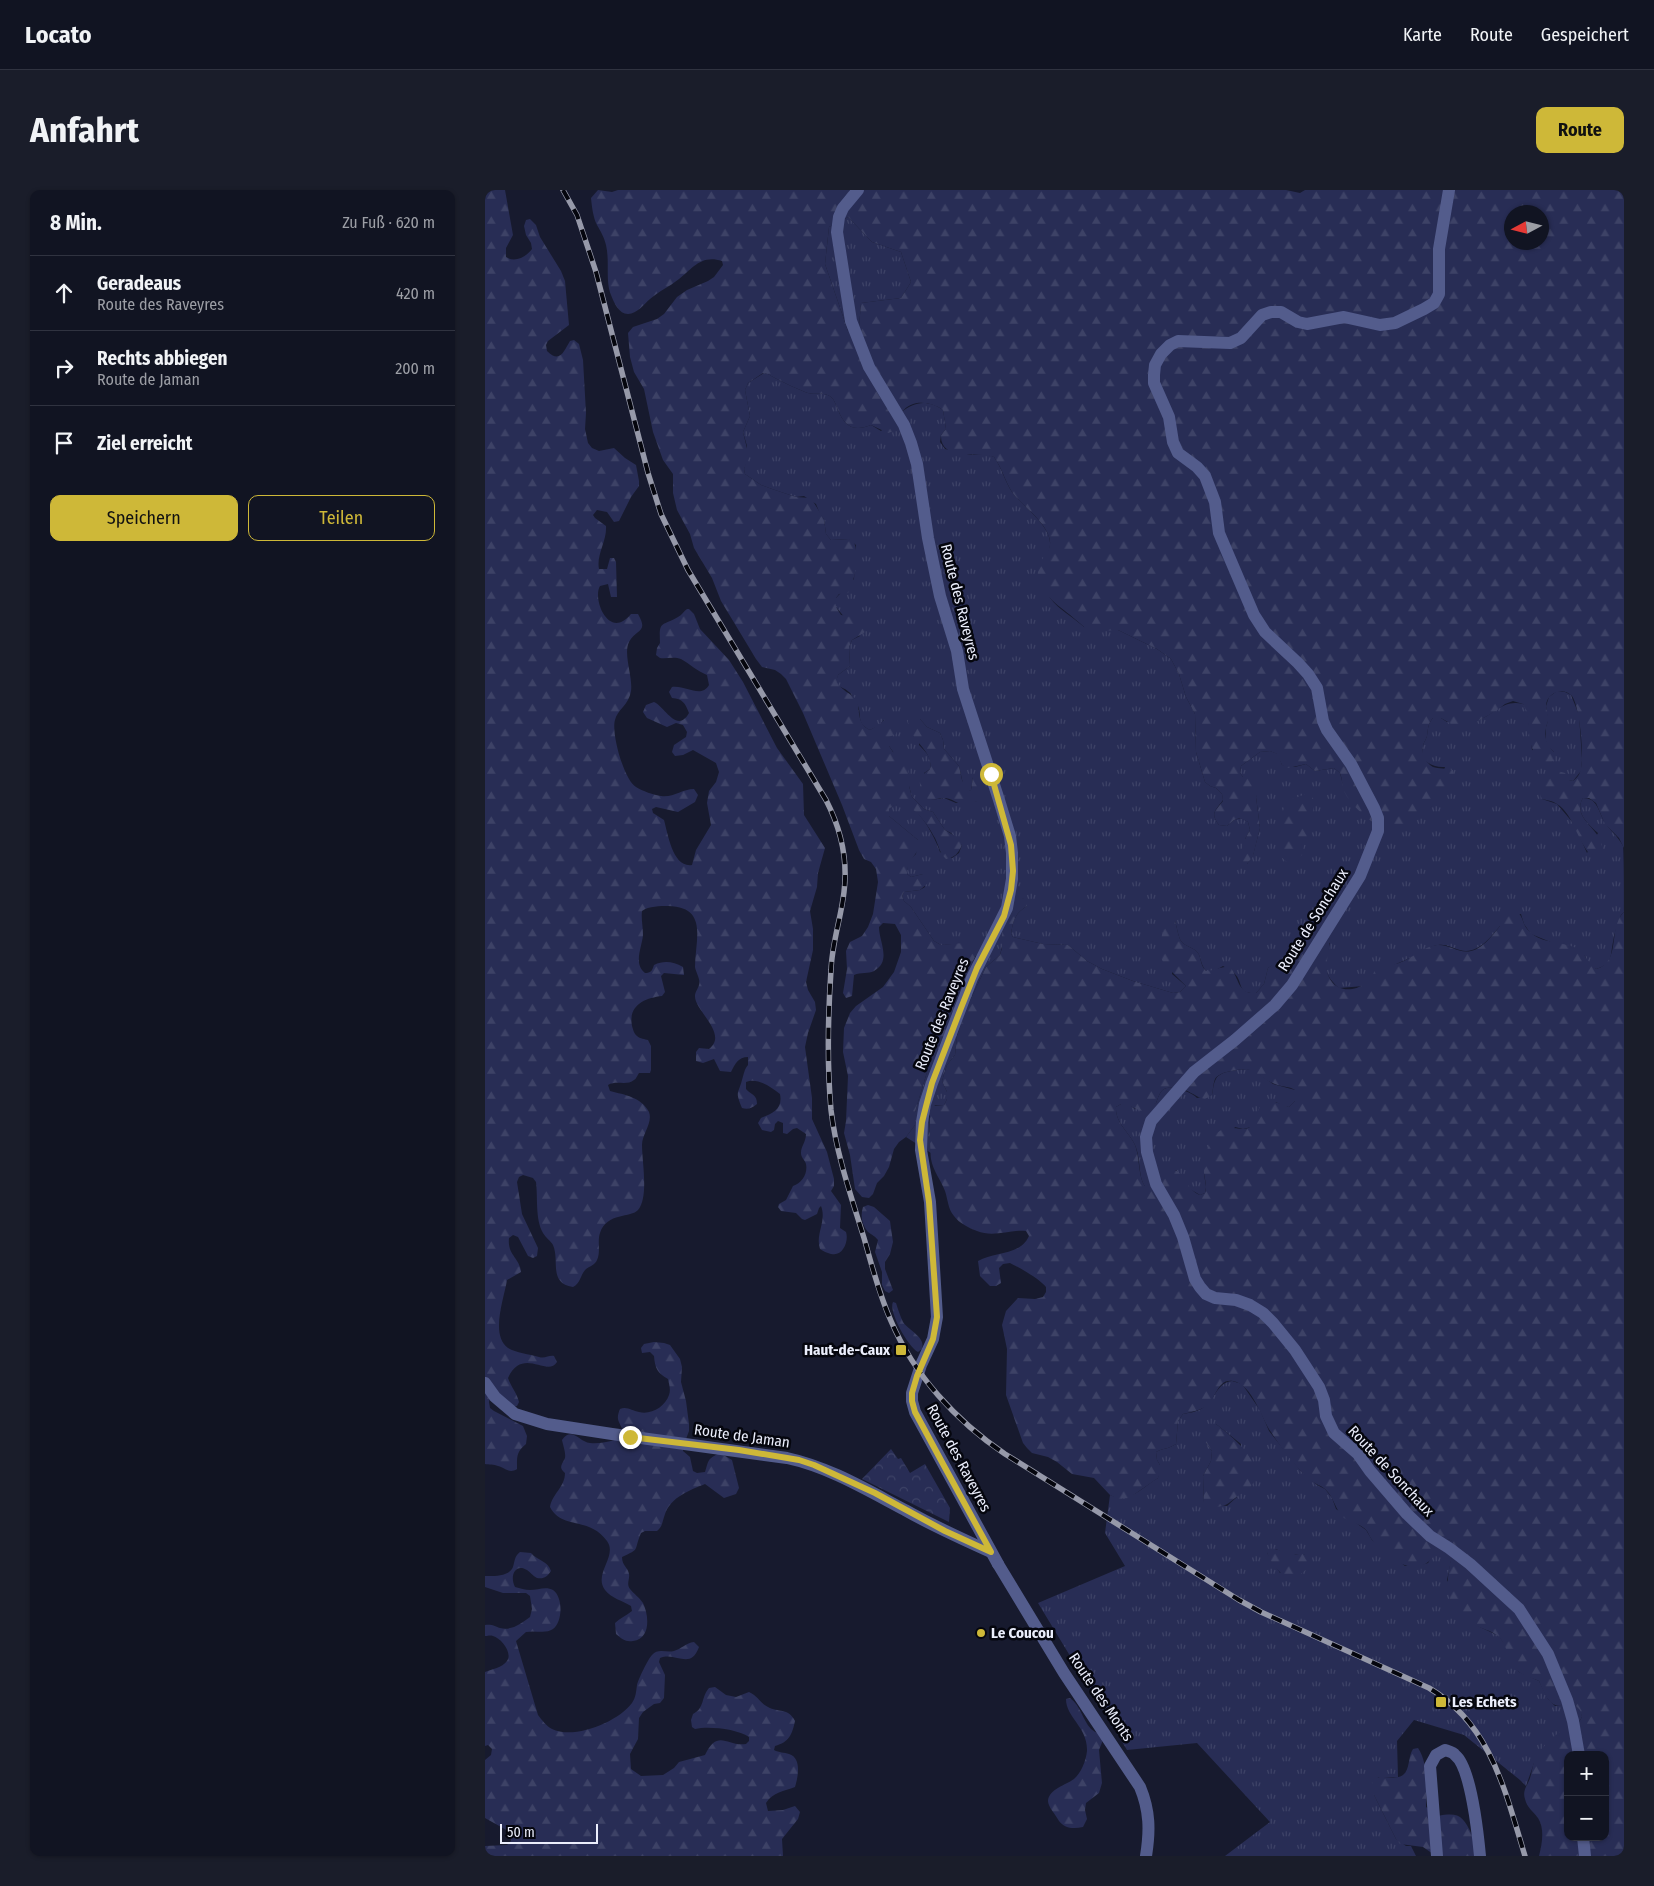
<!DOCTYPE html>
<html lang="de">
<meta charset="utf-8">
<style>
body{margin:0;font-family:"Fira Sans Condensed",sans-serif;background:#1a1d2a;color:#f1f3f6}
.controls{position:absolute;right:15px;bottom:15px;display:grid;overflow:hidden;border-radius:10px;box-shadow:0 1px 4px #0004}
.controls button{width:45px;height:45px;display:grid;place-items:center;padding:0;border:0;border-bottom:1px solid #303340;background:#111422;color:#f1f3f6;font:25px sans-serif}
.compass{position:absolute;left:1019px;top:15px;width:45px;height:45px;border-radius:50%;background:#111422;box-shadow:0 1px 4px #0004;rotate:263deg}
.scale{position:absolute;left:15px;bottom:12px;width:98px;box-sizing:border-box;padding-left:5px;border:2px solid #ebeefc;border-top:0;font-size:14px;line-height:18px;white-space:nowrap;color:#ebeefc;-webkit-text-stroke:4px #05060e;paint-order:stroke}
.stop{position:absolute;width:15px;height:15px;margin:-11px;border:4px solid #ceb838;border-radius:50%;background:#fff}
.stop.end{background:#ceb838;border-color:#fff;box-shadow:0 1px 5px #0008}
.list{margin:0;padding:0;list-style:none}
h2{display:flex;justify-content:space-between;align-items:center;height:65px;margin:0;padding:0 20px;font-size:21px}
h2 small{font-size:16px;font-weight:400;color:#9c9ea5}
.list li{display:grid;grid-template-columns:32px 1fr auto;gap:15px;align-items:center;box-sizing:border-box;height:75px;padding:0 20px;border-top:1px solid #303340}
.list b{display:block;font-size:19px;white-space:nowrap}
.list p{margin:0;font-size:16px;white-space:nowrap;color:#9c9ea5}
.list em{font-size:16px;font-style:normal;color:#9c9ea5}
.actions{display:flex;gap:10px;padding:15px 20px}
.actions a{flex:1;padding:11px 0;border:1px solid #ceb838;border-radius:10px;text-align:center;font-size:18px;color:#ceb838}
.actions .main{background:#ceb838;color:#111}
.icon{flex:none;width:28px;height:28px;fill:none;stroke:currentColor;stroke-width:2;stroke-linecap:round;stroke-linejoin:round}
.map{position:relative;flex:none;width:1139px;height:1666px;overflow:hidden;border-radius:10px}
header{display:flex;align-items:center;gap:30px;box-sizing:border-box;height:70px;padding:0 25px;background:#111422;border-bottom:1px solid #303340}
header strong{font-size:24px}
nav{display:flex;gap:28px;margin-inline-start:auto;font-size:18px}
.intro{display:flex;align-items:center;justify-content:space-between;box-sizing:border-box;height:120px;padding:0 30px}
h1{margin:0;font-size:35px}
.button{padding:12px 22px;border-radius:10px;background:#ceb838;color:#111;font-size:18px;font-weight:700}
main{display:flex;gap:30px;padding:0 30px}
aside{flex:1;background:#111422;border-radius:10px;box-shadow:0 1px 4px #0004}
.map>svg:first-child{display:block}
.grass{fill:url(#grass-tufts);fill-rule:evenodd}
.forest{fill:url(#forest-firs);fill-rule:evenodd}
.park{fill:url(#park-crowns)}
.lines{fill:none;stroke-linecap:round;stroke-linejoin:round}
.minor{stroke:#535c8c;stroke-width:12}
.tertiary{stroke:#535c8c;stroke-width:12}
.rail-casing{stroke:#9699a9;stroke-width:5.5}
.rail{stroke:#05060e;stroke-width:4;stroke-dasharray:11;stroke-linecap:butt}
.route{stroke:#ceb838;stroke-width:6}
.poi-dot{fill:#ceb838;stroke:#05060e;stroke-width:2}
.labels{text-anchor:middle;stroke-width:5;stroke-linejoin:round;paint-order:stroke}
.street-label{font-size:15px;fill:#ebeefc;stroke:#05060e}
.poi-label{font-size:15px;font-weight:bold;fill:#ebeefc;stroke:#05060e;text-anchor:start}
</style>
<header>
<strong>Locato</strong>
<nav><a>Karte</a><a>Route</a><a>Gespeichert</a></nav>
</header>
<div class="intro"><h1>Anfahrt</h1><a class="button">Route</a></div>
<main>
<aside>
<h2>8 Min.<small>Zu Fuß · 620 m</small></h2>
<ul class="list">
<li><svg class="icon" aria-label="ahead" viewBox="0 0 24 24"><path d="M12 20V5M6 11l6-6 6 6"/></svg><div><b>Geradeaus</b><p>Route des Raveyres</p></div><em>420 m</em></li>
<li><svg class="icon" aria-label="right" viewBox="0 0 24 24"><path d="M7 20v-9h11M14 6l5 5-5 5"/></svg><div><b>Rechts abbiegen</b><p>Route de Jaman</p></div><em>200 m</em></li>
<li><svg class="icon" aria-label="arrive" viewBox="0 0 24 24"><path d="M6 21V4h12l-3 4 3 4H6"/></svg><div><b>Ziel erreicht</b></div></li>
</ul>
<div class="actions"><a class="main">Speichern</a><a>Teilen</a></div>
</aside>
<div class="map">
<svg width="1139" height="1666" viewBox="0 0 1139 1666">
<defs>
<pattern id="grass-tufts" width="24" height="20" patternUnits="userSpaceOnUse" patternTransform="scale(1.25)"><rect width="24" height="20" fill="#282d55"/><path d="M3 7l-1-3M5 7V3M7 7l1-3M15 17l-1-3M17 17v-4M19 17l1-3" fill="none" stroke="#3d4266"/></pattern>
<pattern id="forest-firs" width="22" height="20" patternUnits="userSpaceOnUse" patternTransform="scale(1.25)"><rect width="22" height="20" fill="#282d55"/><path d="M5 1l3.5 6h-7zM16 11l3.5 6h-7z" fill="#3d4266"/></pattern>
<pattern id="park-crowns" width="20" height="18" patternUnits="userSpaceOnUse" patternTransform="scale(1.25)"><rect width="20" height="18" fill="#282d55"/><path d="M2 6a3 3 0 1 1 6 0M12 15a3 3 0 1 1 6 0" fill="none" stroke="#3d4266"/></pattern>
</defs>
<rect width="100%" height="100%" fill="#171a2e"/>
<g class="grass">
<path d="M363 27 387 52 416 62 426 92 416 108 376 113 374 137 363 141 340 74 344 37Z"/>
<path d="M279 183C285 184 287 187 292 189 301 194 311 198 320 202 329 206 339 201 346 207 350 210 351 216 353 220 360 237 369 242 386 235L396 241C416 223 431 202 458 220L461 239 456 245 455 252 460 259 486 265 501 264 509 267C517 278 520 292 527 302 537 316 567 336 565 355 565 361 560 367 557 372 559 382 560 399 565 408 574 420 588 427 599 437L633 440 672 459 686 469 694 484 701 507 710 524 711 562 720 592 725 596 731 598 737 604 738 610C730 621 725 623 734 635L742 636 749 630 756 628 763 632 765 640 760 649 762 674 768 665 775 638 771 607 777 587H758L755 583 756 576 775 562 785 561 793 564 797 575 810 577 821 574 830 581 849 578 855 583 859 599 931 627 947 616 960 577C949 578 934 572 938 557 938 553 941 550 942 546 943 539 943 533 948 528H956L962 532C971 532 986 534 994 530 1011 523 1019 509 1038 514L1042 520 1047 560 1069 562 1063 556 1061 551V537L1063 531 1061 516 1064 507 1072 501 1080 502 1086 505 1094 525 1097 569 1096 581 1088 591 1084 590 1057 609 1072 614 1089 634 1102 663 1113 643C1103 634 1089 622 1098 608 1112 608 1113 620 1119 631 1124 640 1133 646 1138 656 1139 665 1139 709 1139 722L1136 725C1133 734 1129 743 1128 752 1125 766 1128 774 1111 779L1104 775 1100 766 1046 744 1039 734 1036 724 1015 726V736C1005 748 992 765 975 760 966 758 963 754 953 755 945 756 941 760 935 763 912 775 898 776 879 796L854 798C837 783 839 774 845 753L822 743C816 762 799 768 783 778L779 794 771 803C751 804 759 792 749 783 746 780 741 778 738 776L729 781H721C715 773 717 770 713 763 709 757 700 757 696 751 693 746 692 737 690 731L687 784 701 796 695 802 688 803 648 791 617 779 602 771 583 755 558 754 528 747 526 744C528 731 530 723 542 716L538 708 518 752 515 765 501 777 480 821 472 846 470 865 462 875 457 891 462 902V909L459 915H450L444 926 446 963 421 947 430 935V922L448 862 459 850 467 829 465 815 467 808 478 797 487 773 492 766 474 754 456 755 449 751 426 717 419 711 417 706 419 702 435 700 440 697 438 684 426 687 422 684C422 674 424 670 431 664L433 650 404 626V619C425 597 450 646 455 662L467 668 474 663 477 655 466 643 460 640 448 622 439 619 427 607 424 596V584L404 556V547L399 530 393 536 385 540C371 533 377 526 373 516 371 512 367 504 364 502 359 497 355 499 351 492L353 485 365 476 364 457 367 450 375 446 351 417V408L369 389 371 355 364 349 346 350 341 344 339 329 335 324 331 314 319 306 311 307 287 299 276 295 260 284 259 279 261 272 262 256 258 242 265 226 260 200 263 193ZM435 529 442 537 455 543 458 550 459 559 474 576 479 598 482 602 486 600 488 587 492 611 471 613 459 608 446 610 439 583 445 579C447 568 442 563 434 555Z"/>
<path d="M761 879 768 880 788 894 810 900V911L804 917 798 916 791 912 766 937 758 939 750 937 719 984 721 997 720 1003 715 1005 705 999 691 980 674 987 665 996H660C653 987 656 968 650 955 644 942 630 933 631 917L636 914H643L650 919 671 913C673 909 674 902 679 899 687 895 706 902 712 908L727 905C728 901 728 894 731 889 735 881 752 880 761 879Z"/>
<path d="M747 1191 757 1194 775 1220 784 1241 799 1260 815 1280 832 1295 840 1299 847 1308 851 1319 881 1340 887 1350 920 1376H933L943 1373 958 1350 963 1349 968 1351 969 1356 962 1390 984 1432 1014 1446 1023 1459 1029 1475 1034 1482 1054 1491 1063 1509 1070 1516 1089 1514 1096 1520 1097 1527 1094 1532 1049 1573 1041 1596 1035 1590 979 1545 929 1530 912 1551 913 1587H893L889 1605 911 1649 921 1656H926L931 1666H740L785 1632 712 1553 642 1560 553 1413 640 1376 620 1343 625 1305C645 1314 656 1298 673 1288L675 1275 672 1270 671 1262C678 1258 684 1259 691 1254L693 1231 698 1224C703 1223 710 1222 714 1220 731 1212 730 1193 747 1191ZM731 1234 756 1254 752 1307 742 1316 719 1313 718 1286 726 1271 727 1261 721 1253ZM791 1359 802 1364H820L795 1383 782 1363Z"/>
</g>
<g class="forest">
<path d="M0 0H20L28 45 21 58V67C30 73 41 67 47 59L46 53 41 45 39 36 41 30 45 29 51 35 55 47 76 81 80 91 84 135 63 151 61 155 62 161C75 174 79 161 85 151L89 150 94 154 98 170 101 223 100 239 103 253 107 258 114 261 129 258 140 268 151 275 154 291V296L146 307 134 331 129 332 122 322 112 320 108 325 110 328 121 336C122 351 111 365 114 379H122L125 368H129L131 372 132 407H126L123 394 115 396C107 409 124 451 146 424H153C164 443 151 439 144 452 138 464 148 487 146 501 144 515 132 520 130 530 126 543 139 590 151 597 157 601 169 605 176 606 188 608 197 599 209 599L213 605 210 612 193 622 171 617 167 619 168 623 179 630C183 645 188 678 207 675L211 660 226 635 222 613 224 601 231 592 234 582 231 573 208 560 198 565 190 566 187 562 189 555 201 547 202 542 198 535 191 533 182 537 162 528 158 522 161 515 169 512C180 517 192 544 204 523 200 513 198 509 187 508L184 502 187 497C201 495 216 509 224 495L222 485C212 481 205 474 196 469 189 466 182 469 175 468L171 465 172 458 175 453C174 430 176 437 193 427 197 425 199 421 202 419H204L209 424 215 439 244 470 258 492 292 558 318 594 319 625 340 658 333 683 332 697 325 721 328 739V760L321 792 323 800 330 812 331 820 323 843 320 857 327 908V929L342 962 349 989V996L346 1001 356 1015 355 1038 361 1042C364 1051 358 1067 346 1064 342 1063 338 1061 335 1059 330 1044 342 1031 336 1016L334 1018 332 1024 320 1030 317 1029 311 1023 296 1021 293 1017 294 1014 301 1010 308 996C317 993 323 984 321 974 320 970 316 968 316 963 316 956 321 952 321 944L312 938 308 939 302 944 298 943V933L293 931 290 934 289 940 286 942 277 940 273 933 276 928C288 923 298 919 295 904 286 897 272 887 261 892V899C266 905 272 904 272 914 267 918 263 920 257 918 250 901 253 905 257 890 259 884 259 880 263 875V867C253 867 250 874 246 882L235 881 229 869 218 873 211 871V862L214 858 224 859C244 844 209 820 210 806 210 802 213 799 214 795 216 790 211 783 210 777 210 750 224 717 183 716 175 716 164 716 157 721 156 729 158 737 158 745 157 757 148 774 160 783 166 783 167 781 169 775 180 770 188 772 198 777L199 785 179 783 176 786 180 802 177 806C160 808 143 815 147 836 148 839 149 844 152 846 155 849 160 849 163 850L166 856V880L165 883H154C152 886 151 889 149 890 142 896 131 890 123 895L125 901C140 905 156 907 164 922 168 933 157 944 157 955 157 972 164 1007 153 1020 146 1028 122 1022 115 1043 112 1051 116 1062 112 1070 110 1075 105 1076 101 1079 95 1085 96 1093 88 1097 63 1093 75 1071 68 1055 66 1051 61 1048 58 1043 50 1029 53 1008 51 992L48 988 38 985 34 987 32 992 37 1024 53 1058 52 1066 48 1068 43 1066 33 1047 28 1045 24 1048C22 1065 35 1068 36 1082L22 1090C19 1109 5 1145 23 1158 31 1163 44 1164 54 1167 60 1169 64 1165 69 1166L72 1172C62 1188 38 1156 23 1188 26 1197 32 1203 34 1212L32 1216 26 1217 5 1208 4 1212 5 1218 9 1221 38 1236 42 1246 41 1254C31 1262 32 1267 32 1279 24 1284 21 1278 13 1276 9 1274 4 1275 0 1274Z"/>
<path d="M113 0 127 2 133 0H801L815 3 820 0H1139V658L1134 648 1120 634 1111 613 1104 608H1098C1084 631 1125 640 1116 667L1110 669C1092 655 1090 625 1072 614 1068 611 1061 610 1057 609L1054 602 1064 586 1072 581 1080 583 1084 590 1088 591C1091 588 1094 586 1095 582 1100 569 1095 517 1087 506 1078 496 1062 503 1061 515 1061 520 1064 526 1063 531 1063 533 1061 535 1061 538 1059 548 1062 555 1069 562L1070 569 1065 574C1036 566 1049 533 1038 514L1028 511 1020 514 1011 521 993 531 973 538 956 528H948C943 533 943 539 942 546 941 550 938 553 938 557 936 564 942 574 948 577 953 579 961 578 968 580L970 594C957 609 928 636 907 639 897 640 887 632 880 626 872 619 861 609 858 598 857 593 857 588 855 583L849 578 830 581 821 574 803 578 797 575 792 564 785 561 775 562 756 576 755 583 758 587H777L779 592 771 607 775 638 768 666 762 674H756L753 670 760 649 765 640 763 632 755 628 749 630 742 636 734 635C725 623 730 621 738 611L737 604 731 598 725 596 720 592 711 562 710 524 701 507 694 484 686 469 672 459 633 440 605 442C600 438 596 434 591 430 577 417 550 403 553 380 555 364 572 362 562 342 554 326 537 316 527 302 520 291 517 278 509 267 493 261 455 272 456 245L461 239 458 220C447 212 427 208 417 222 413 227 412 235 409 241L403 243 386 235C369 242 360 237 353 220 351 216 350 210 346 207 339 201 329 206 320 202 311 198 301 194 292 189 287 187 285 184 278 183L263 193 260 200 265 226 258 242 264 267 259 279 260 284 276 295 287 299 311 307 326 308 339 329 341 344 346 350 364 349 368 350C375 362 370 392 363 403L354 404 351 408V417L356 425C368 427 381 428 380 442L367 450 364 457 365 476 353 485 352 492C356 500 365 503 372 510 375 522 372 534 385 540 395 535 399 526 411 529L414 536 411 544 404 547V556L408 562 418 564 424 584V596L427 607 439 619 448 622 460 640 473 648 477 655C473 664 470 667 461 669 454 662 454 656 450 648 443 634 421 602 404 619V626L433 650 435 656C430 667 422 671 422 684L426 687 438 684 442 685 443 693 435 700 419 702 417 706 419 711 426 717 449 751 456 755 489 752 493 753 495 758 487 773 483 789 478 797 467 808 465 815 467 829 459 850 448 862 430 922V935L421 947 414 952 409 959 404 977 399 986 392 993 388 1004 384 1008 377 1007 370 999 365 965 359 943 361 931 363 886 358 862 359 838 365 823 371 816 398 797 409 782 416 762V745L410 734 398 733 394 737C394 752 407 771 389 781 383 784 376 782 369 785L367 806 361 808 358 803 362 779 361 761 365 752 377 746 383 737 388 724 393 692 391 679 386 672 379 669 374 660 357 615 318 523 301 489 296 484 290 480 277 477 271 469 236 411 227 388 209 358 205 344 192 320 188 303V284L178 270 168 242 159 199 149 182 145 167 143 143 148 137 172 129 179 124 192 107 202 100 223 91 229 87 238 75 237 71C216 64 207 79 194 89 184 97 174 101 165 109 159 114 152 124 143 124 134 124 129 113 126 105 120 90 125 72 121 55 119 47 116 42 112 35 108 27 107 17 106 8ZM1026 22H1056V52H1026ZM363 27 387 52 416 62 426 92 416 108 376 113 374 137 363 141 340 74 344 37Z"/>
<path d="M428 524 435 529 442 537 455 543 458 550 459 559 474 576 477 590 482 601 486 600 488 587 496 584 501 588 500 597 492 611C471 620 473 608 458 608 454 608 450 610 446 610 439 609 434 598 435 591 436 585 441 582 445 579 449 558 420 550 423 525Z"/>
<path d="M818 605H825L828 608C831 631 821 643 817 665L808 672H802L795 666 793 657 795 650V628L802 611Z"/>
<path d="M538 708 542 710V716C530 723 528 731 526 744L528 747 558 754 583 755 602 771 617 779 648 791 688 803 695 802 701 796 679 774 674 763 679 732 685 729 690 731C692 737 693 746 696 751 700 757 709 757 713 763 717 769 714 773 721 781 730 781 736 776 745 777 755 789 752 804 771 803L779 794 783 778 792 771 811 761 819 752 822 743 834 735C856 746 835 770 844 787 853 808 885 800 890 779L897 774C919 779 932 758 952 755 964 754 974 764 986 761 997 759 1008 745 1015 736V726L1020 719 1028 718C1041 727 1035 733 1045 742 1056 754 1079 751 1093 759 1101 764 1102 773 1111 779 1137 772 1122 739 1139 722V1666H1054C1057 1654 1060 1639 1053 1628 1048 1621 1042 1618 1040 1609 1037 1600 1043 1595 1045 1588 1047 1583 1047 1577 1049 1572 1058 1553 1075 1539 1094 1532L1097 1527 1095 1520 1089 1514C1065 1520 1063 1511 1054 1491 1048 1488 1038 1486 1033 1481 1024 1473 1023 1458 1015 1448 1008 1440 993 1438 984 1433 955 1414 962 1385 969 1356L967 1351 963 1349 958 1350C954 1357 949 1368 943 1372 925 1387 899 1364 888 1351 885 1348 884 1344 882 1341 877 1334 866 1333 859 1328 850 1320 849 1307 840 1299 836 1295 829 1294 824 1289 810 1276 796 1258 786 1242 776 1228 768 1195 748 1191 732 1188 731 1210 720 1217 713 1221 705 1222 698 1224L693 1231 691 1254C684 1259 678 1258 671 1262L672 1270 675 1275 676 1280 673 1288 644 1308 633 1309 625 1305 609 1288 587 1284 572 1272 563 1267 547 1263 542 1258 538 1253 521 1205 522 1159 517 1135 521 1121 533 1108 550 1109 558 1107 561 1102V1097C555 1089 535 1078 525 1073L518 1074 514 1078 516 1093 511 1096H505L495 1086 493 1071C510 1061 535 1066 544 1046L541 1041C526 1039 509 1048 492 1041 484 1038 474 1033 469 1026 463 1019 463 1010 460 1001 456 990 448 981 446 969 445 962 444 920 446 916L459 915 462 909V902L457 891 462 875 470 865 472 846 480 821 501 777 515 765 517 758V742L529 713ZM761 879C773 881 779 891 790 894 797 897 804 896 810 900V911L804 917C798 916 792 911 786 912 768 913 775 931 765 937 757 942 747 935 738 939 723 946 719 968 719 983 720 990 722 996 720 1003L715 1005C702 1000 700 985 690 980 677 974 671 995 660 996 653 987 655 968 650 955 644 942 630 933 631 917L636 914C644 914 649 919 657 921L671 913C673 909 674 902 679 899 684 896 701 899 706 903 712 906 714 908 720 909L727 905C728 901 728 894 730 889 735 881 752 880 761 879ZM1083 1565H1120V1647H1083Z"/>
<path d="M383 1015 389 1017 405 1031 408 1052 405 1064 400 1072V1079L408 1100 404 1103 400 1101 397 1095V1082L390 1062 393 1050C390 1046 387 1045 383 1042 377 1035 375 1026 378 1017Z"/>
<path d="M408 1112 411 1113C413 1119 415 1126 418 1132 424 1141 441 1147 437 1159L433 1162C423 1157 403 1121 408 1112Z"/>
<path d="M169 1152 179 1153 185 1155 195 1169 197 1177 196 1192 201 1211 204 1234V1241L198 1257V1261L205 1267 208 1281 212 1283 220 1282C224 1270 222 1269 235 1263L247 1270 254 1298 251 1304 239 1308 220 1294C205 1300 186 1307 180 1324 177 1332 178 1336 172 1341H160L156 1343C148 1362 156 1358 137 1367 137 1376 143 1377 144 1384 145 1389 141 1394 145 1399 149 1404 154 1407 158 1413 164 1425 166 1449 148 1451 140 1452 137 1449 131 1444L130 1433C135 1428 141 1426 147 1421L146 1416C138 1411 126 1408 120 1400 108 1384 133 1366 122 1351 104 1326 77 1340 65 1317 67 1304 80 1297 80 1283 73 1277 77 1275 80 1268 81 1263 78 1255 77 1250 87 1236 94 1252 105 1253 113 1254 122 1252 130 1250L138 1242C135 1231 130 1231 135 1219 142 1216 147 1221 154 1222 166 1225 180 1217 184 1205 186 1200 184 1194 183 1189 172 1183 170 1178 169 1166L165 1162 157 1163 156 1158 159 1154Z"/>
<path d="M731 1234C747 1247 786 1276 764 1299 762 1301 757 1303 754 1305 741 1315 744 1315 727 1318L719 1314 718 1286 726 1271 727 1261 721 1253 718 1244 720 1237Z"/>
<path d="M784 1359C793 1358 800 1363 809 1364 812 1365 818 1363 821 1365 824 1366 824 1369 825 1372 820 1384 814 1386 802 1388 793 1382 786 1373 782 1363Z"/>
<path d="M35 1362 46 1363C53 1371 63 1371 66 1381 62 1387 59 1389 52 1388 48 1386 45 1382 42 1380 31 1373 24 1385 30 1397 35 1398 40 1400 45 1400 53 1400 61 1396 68 1400 78 1407 78 1431 68 1439 61 1444 50 1440 41 1442L31 1451 53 1525C57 1530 61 1536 67 1539 89 1550 133 1532 147 1513 151 1507 151 1502 152 1495 153 1490 163 1469 167 1465 173 1458 181 1463 189 1461 196 1459 201 1453 209 1452L214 1457C205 1481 191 1461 175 1468L174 1472 180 1485 179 1508 175 1513 169 1514 158 1522 154 1528 153 1549 145 1564 146 1579 156 1586 178 1585 189 1578 194 1572 220 1565C233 1538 242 1557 261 1554L264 1551V1547C252 1539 224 1536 210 1539L207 1537 206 1530 208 1524C220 1518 216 1507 224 1498L230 1497 241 1505 251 1507 264 1502C274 1507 275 1513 283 1517 293 1523 303 1517 310 1531 307 1545 304 1552 290 1556L289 1560C294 1563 299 1562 304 1564 317 1568 313 1587 310 1597 299 1601 288 1602 281 1613L283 1621 298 1620 310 1616 315 1622 313 1629 297 1649 298 1666H0V1656L22 1655 26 1651 25 1642 0 1628V1570L6 1565 7 1559 3 1555 0 1556V1482C7 1479 17 1478 22 1471 28 1463 16 1448 8 1446 5 1445 3 1446 0 1446V1435C7 1434 9 1436 15 1438 27 1441 37 1433 45 1427L47 1419 45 1406 41 1403H18L0 1397V1386C8 1386 24 1387 28 1377 30 1371 29 1367 35 1362Z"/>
<path d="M585 1508C596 1516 597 1529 606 1539 612 1544 614 1542 618 1550L614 1560 617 1593 614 1603 601 1613 600 1620 602 1629 598 1637C589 1639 580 1639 574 1631 571 1625 563 1617 563 1611 564 1599 581 1595 589 1589 596 1583 601 1571 602 1561 603 1537 581 1528 581 1509Z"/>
<path d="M933 1558C944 1575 941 1598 941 1617L953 1626C974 1622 978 1626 987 1645 990 1652 995 1659 999 1666H951L938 1657 915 1654 911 1649 889 1605C879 1576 908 1593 918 1585 925 1580 923 1566 928 1559Z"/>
</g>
<path class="park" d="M406 1259 413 1269 416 1268 425 1283 440 1274 465 1318 464 1332 377 1289Z"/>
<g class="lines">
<g class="minor">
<path d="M373 0 358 18 354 27 352 42 366 131 384 177 419 235 426 253 432 274 443 348 455 406 472 461 478 499 514 610 525 646 527 663V689L522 718 487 788 447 893 440 914 437 932 436 960 445 1012 452 1127 448 1149 436 1175 427 1203V1211L430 1222 513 1374"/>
<path d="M964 0 954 59V104L949 113 939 119 910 133 895 135 859 127 822 134 813 132 796 122H786L777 125 756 148 745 153 693 151 685 155 676 164 670 175 669 185V193L684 227 688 252 693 263 712 277 720 286 730 312 734 343 769 425 780 442 813 473 823 484 832 498 838 531 842 540 866 574 889 618 893 628V641L875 686 807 795 790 815 750 850 709 882 666 931 661 947 662 962 671 994 689 1025 698 1047 710 1089 715 1097 721 1104 730 1108 751 1110 765 1115 778 1123 788 1133 810 1160 834 1197 839 1210 841 1226 849 1243 873 1264 885 1281 922 1324 945 1346 964 1358 985 1374 1034 1419 1063 1464 1082 1510 1088 1531 1094 1565"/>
<path d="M0 1193 10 1207 30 1224 62 1234 127 1244 302 1268C344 1277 382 1300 420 1320 448 1336 477 1349 506 1362"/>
<path d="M1098 1647 1100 1666"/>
</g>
<g class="tertiary">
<path d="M513 1374 579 1483 655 1597C665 1621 665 1641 661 1666"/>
<path d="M952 1666 945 1576 951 1565 960 1560C963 1561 968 1562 970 1565 986 1577 993 1645 995 1666"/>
</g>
<g class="rail-casing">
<path id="rail" d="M78 0 92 25 111 82 163 283 176 324 203 380 341 610C356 639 363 670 359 702 356 728 347 753 346 780 343 825 342 875 346 920 351 963 366 1006 379 1048 387 1076 394 1104 406 1131 429 1185 471 1231 520 1264L754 1410 776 1422 944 1498C1006 1534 1020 1601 1040 1666"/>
</g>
<use href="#rail" class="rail"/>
</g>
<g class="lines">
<path class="route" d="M145 1247 254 1260 314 1270 329 1275 390 1303 460 1341 506 1362 458 1274 430 1222 427 1211V1203L432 1186 448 1149 452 1127 444 1012 435 950 437 932 447 893 476 818 492 778 519 726 526 700 528 681 526 655 506 584"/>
</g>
<g class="poi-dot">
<rect x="410" y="1154" width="12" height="12" rx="2.5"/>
<circle cx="496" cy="1443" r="5"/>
<rect x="950" y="1506" width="12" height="12" rx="2.5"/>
</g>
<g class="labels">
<g class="street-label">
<text transform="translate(475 412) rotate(76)" y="5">Route des Raveyres</text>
<text transform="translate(828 730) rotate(-58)" y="5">Route de Sonchaux</text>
<text transform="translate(457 824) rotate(-68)" y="5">Route des Raveyres</text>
<text transform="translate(257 1246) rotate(8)" y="5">Route de Jaman</text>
<text transform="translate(474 1268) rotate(62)" y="5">Route des Raveyres</text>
<text transform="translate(906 1281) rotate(47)" y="5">Route de Sonchaux</text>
<text transform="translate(616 1507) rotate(56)" y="5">Route des Monts</text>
</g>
<g class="poi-label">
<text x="405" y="1165" text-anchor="end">Haut-de-Caux</text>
<text x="506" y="1448">Le Coucou</text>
<text x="967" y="1517">Les Echets</text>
</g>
</g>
</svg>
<div class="controls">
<button>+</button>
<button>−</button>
</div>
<svg class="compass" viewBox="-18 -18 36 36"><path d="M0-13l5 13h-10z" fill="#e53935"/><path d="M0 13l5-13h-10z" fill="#9c9ea5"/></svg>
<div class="scale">50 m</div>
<div class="stop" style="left:506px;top:584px"></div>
<div class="stop end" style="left:145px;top:1247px"></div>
</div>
</main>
